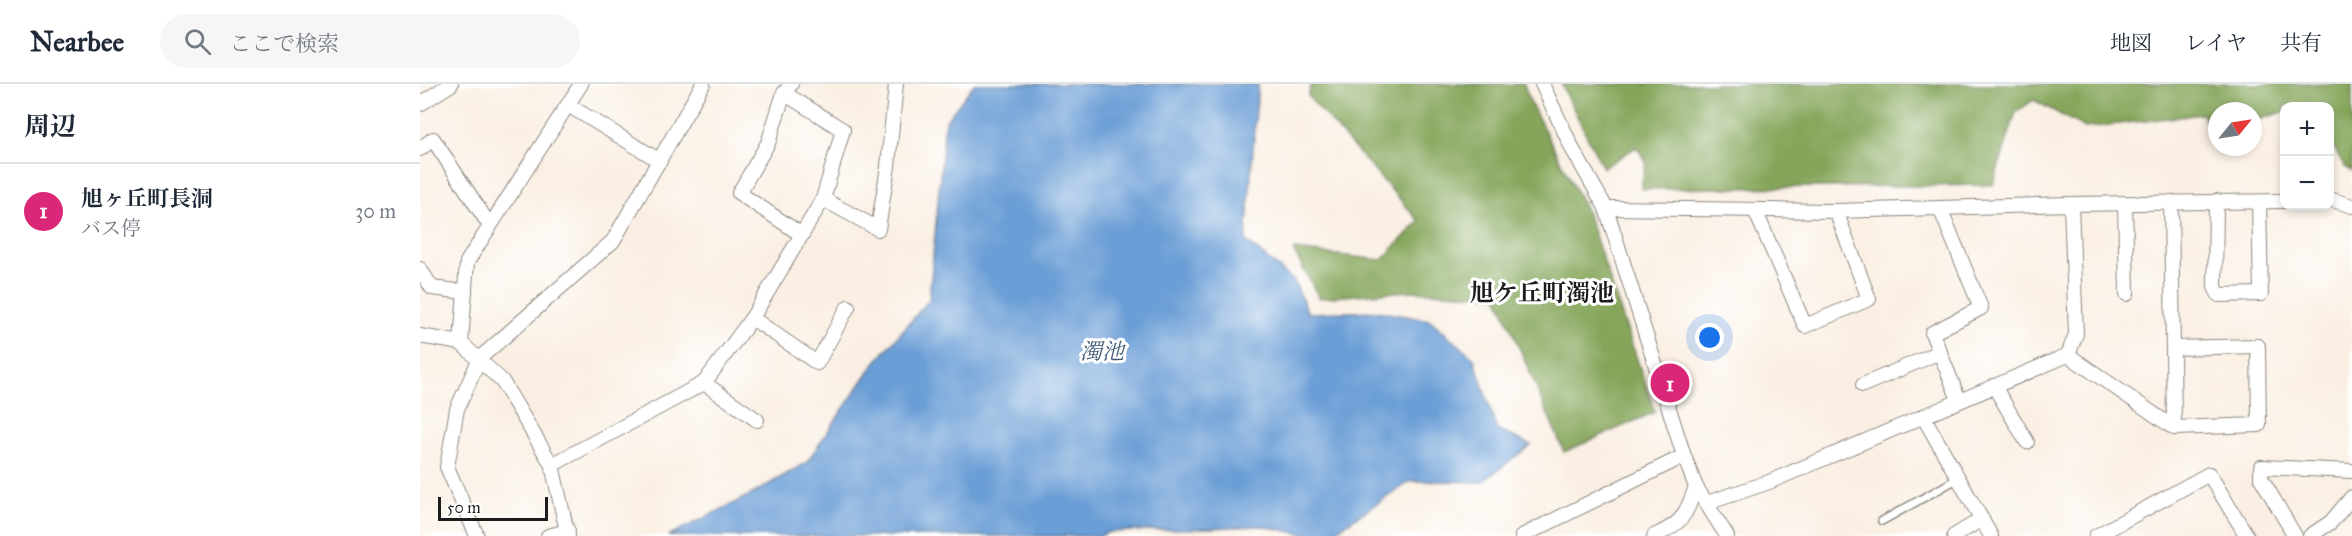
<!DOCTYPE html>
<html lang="ja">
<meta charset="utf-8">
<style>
body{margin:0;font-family:"IM FELL Great Primer","Noto Serif JP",serif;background:#f6f6f7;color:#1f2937}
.controls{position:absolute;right:18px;top:18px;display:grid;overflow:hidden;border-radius:12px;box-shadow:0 3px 9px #0003}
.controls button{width:54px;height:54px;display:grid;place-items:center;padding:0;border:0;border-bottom:2px solid #e0e1e3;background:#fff;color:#1f2937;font:30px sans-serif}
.compass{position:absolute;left:1788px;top:18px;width:54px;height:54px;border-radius:50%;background:#fff;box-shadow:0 3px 9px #0003;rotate:60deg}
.scale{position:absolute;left:18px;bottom:15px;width:110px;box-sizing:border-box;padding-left:6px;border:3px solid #1c1c1c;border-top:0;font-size:16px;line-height:21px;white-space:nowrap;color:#1c1c1c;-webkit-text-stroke:4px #fff;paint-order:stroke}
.you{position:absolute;left:1290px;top:254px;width:21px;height:21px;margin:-15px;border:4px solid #fff;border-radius:50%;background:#1a73e8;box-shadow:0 0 0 9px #1a73e833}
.badge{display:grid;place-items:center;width:39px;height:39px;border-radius:50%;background:#db2777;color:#fff;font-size:20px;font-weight:700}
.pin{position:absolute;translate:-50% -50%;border:3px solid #fff;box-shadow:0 2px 6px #0006}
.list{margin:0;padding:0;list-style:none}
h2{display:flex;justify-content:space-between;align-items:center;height:78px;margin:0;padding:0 24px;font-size:26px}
h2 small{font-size:20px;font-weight:400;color:#747a83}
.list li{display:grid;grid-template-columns:39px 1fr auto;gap:18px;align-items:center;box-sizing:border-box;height:96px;padding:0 24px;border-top:2px solid #e0e1e3}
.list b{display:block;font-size:22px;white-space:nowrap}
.list p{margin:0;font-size:20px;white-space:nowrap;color:#747a83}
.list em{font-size:20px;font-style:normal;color:#747a83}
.icon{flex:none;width:33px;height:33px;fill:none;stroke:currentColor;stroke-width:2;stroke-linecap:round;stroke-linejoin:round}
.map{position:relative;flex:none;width:1932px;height:452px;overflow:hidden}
header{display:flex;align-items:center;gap:36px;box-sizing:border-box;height:84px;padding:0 30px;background:#fff;border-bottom:2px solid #e0e1e3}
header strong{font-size:28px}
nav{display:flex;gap:33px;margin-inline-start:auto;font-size:21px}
.search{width:420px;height:54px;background:#f6f6f7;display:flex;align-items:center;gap:15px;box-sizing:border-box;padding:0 21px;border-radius:33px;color:#747a83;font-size:22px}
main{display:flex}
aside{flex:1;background:#fff}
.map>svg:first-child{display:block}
.forest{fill:#85a65a;stroke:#50613b;stroke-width:1.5}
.water{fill:#6a9ed6;stroke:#435d79;stroke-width:1.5}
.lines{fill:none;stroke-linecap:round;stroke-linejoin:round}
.service-casing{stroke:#8b867f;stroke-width:10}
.minor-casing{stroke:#8b867f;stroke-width:16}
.service{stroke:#fff;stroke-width:7}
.minor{stroke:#fff;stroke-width:14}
.labels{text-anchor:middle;stroke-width:6;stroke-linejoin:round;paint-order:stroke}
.water-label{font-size:22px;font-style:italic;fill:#435d79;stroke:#fff}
.quarter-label{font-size:24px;font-weight:bold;fill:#1c1c1c;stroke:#fff}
</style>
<header>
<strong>Nearbee</strong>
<div class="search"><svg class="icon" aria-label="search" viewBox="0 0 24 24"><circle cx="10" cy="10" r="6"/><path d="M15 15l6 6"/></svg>ここで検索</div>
<nav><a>地図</a><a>レイヤ</a><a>共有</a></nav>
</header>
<main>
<aside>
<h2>周辺<small></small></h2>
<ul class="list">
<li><span class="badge">1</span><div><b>旭ヶ丘町長洞</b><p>バス停</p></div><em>30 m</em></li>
</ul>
</aside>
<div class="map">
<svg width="1932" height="452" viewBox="0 0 1932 452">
<rect width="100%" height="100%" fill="#fff"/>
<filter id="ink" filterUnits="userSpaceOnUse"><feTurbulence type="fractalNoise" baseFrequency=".0167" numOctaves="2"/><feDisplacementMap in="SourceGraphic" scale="12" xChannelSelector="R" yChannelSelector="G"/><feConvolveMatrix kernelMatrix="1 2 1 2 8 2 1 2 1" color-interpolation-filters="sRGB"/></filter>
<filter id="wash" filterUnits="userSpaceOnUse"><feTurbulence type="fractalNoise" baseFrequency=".008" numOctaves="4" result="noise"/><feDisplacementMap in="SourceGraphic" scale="24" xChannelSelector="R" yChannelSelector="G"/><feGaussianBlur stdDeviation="1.35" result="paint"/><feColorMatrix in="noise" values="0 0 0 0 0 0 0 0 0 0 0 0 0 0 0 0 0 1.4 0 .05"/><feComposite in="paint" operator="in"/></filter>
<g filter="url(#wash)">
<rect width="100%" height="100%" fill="#faefe2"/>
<g class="forest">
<path d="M891 0H1104L1111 20 1167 128 1235 328 1144 368 1077 212 991 207 899 214 873 166 962 176 999 137 888 12Z"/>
<path d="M1141 0H1932V87L1925 83 1910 57V22H1864V28L1833 37V27H1797V48L1792 49 1782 30 1665 44 1614 16 1596 28 1573 101 1221 105 1226 77 1216 63 1183 84Z"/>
</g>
<path class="water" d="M554 0H838L826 157 874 197 888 229 957 227 1010 236 1054 274 1077 346 1111 361 1062 398 991 397 908 452H892L842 442 689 448 680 452H248L334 409 387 378 454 280 509 216 525 38Z"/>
</g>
<g filter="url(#ink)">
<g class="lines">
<g class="service-casing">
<path id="service" d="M1462 437 1537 395"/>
</g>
<g class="minor-casing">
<g id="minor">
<path d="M371 0 364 9 348 59 319 109 382 151"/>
<path d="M1122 0 1153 66 1186 124 1264 372 1276 403 1307 452"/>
<path d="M0 20 31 0"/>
<path d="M148 21 240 77"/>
<path d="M0 65 13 55 70 142"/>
<path d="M403 115 458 145 468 82 476 0"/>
<path d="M1910 115 1932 122"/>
<path d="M1796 117 1795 203 1799 211 1841 210 1839 118"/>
<path d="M1705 119 1707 210"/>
<path d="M1186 124 1416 127 1651 120 1864 117"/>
<path d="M1520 124 1561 224 1512 249 1539 316"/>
<path d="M1335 126 1385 242 1449 215 1416 127"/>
<path d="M0 185 12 204 45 208"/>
<path d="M332 234 397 279 428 223"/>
<path d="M0 252 41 259 82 297 132 381 148 452"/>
<path d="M41 259 47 178 161 0"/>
<path d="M1754 264 1838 262 1839 341 1754 344"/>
<path d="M1648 271 1754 344 1751 118"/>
<path d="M284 299 337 336"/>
<path d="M1443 301 1520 268"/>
<path d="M1574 302 1607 358"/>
<path d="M1503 332 1571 452"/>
<path d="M132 381 284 299 332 234 403 115 423 46 364 9"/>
<path d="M1287 419 1349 398 1648 271 1656 250 1651 120"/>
<path d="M57 452 27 383 37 325 60 274 193 157 283 0"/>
<path d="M128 452 148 447"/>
<path d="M1102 452 1264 372"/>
<path d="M1234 452C1263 439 1265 432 1276 403"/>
<path d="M1534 452 1562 435"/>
<path d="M1676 452 1789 390 1827 452"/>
<path d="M1875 452 1841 394V383L1932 387"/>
<path d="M1890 452 1911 438 1932 413"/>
</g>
</g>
<use href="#service" class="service"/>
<use href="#minor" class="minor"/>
</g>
</g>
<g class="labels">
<g class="water-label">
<text x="682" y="275">濁池</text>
</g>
<g class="quarter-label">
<text x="1122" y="217">旭ケ丘町濁池</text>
</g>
</g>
</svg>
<div class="controls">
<button>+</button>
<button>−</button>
</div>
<svg class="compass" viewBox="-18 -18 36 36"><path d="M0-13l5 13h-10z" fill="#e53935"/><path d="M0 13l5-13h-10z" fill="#747a83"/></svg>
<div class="scale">50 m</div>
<div class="you"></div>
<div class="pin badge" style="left:1250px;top:299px">1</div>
</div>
</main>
